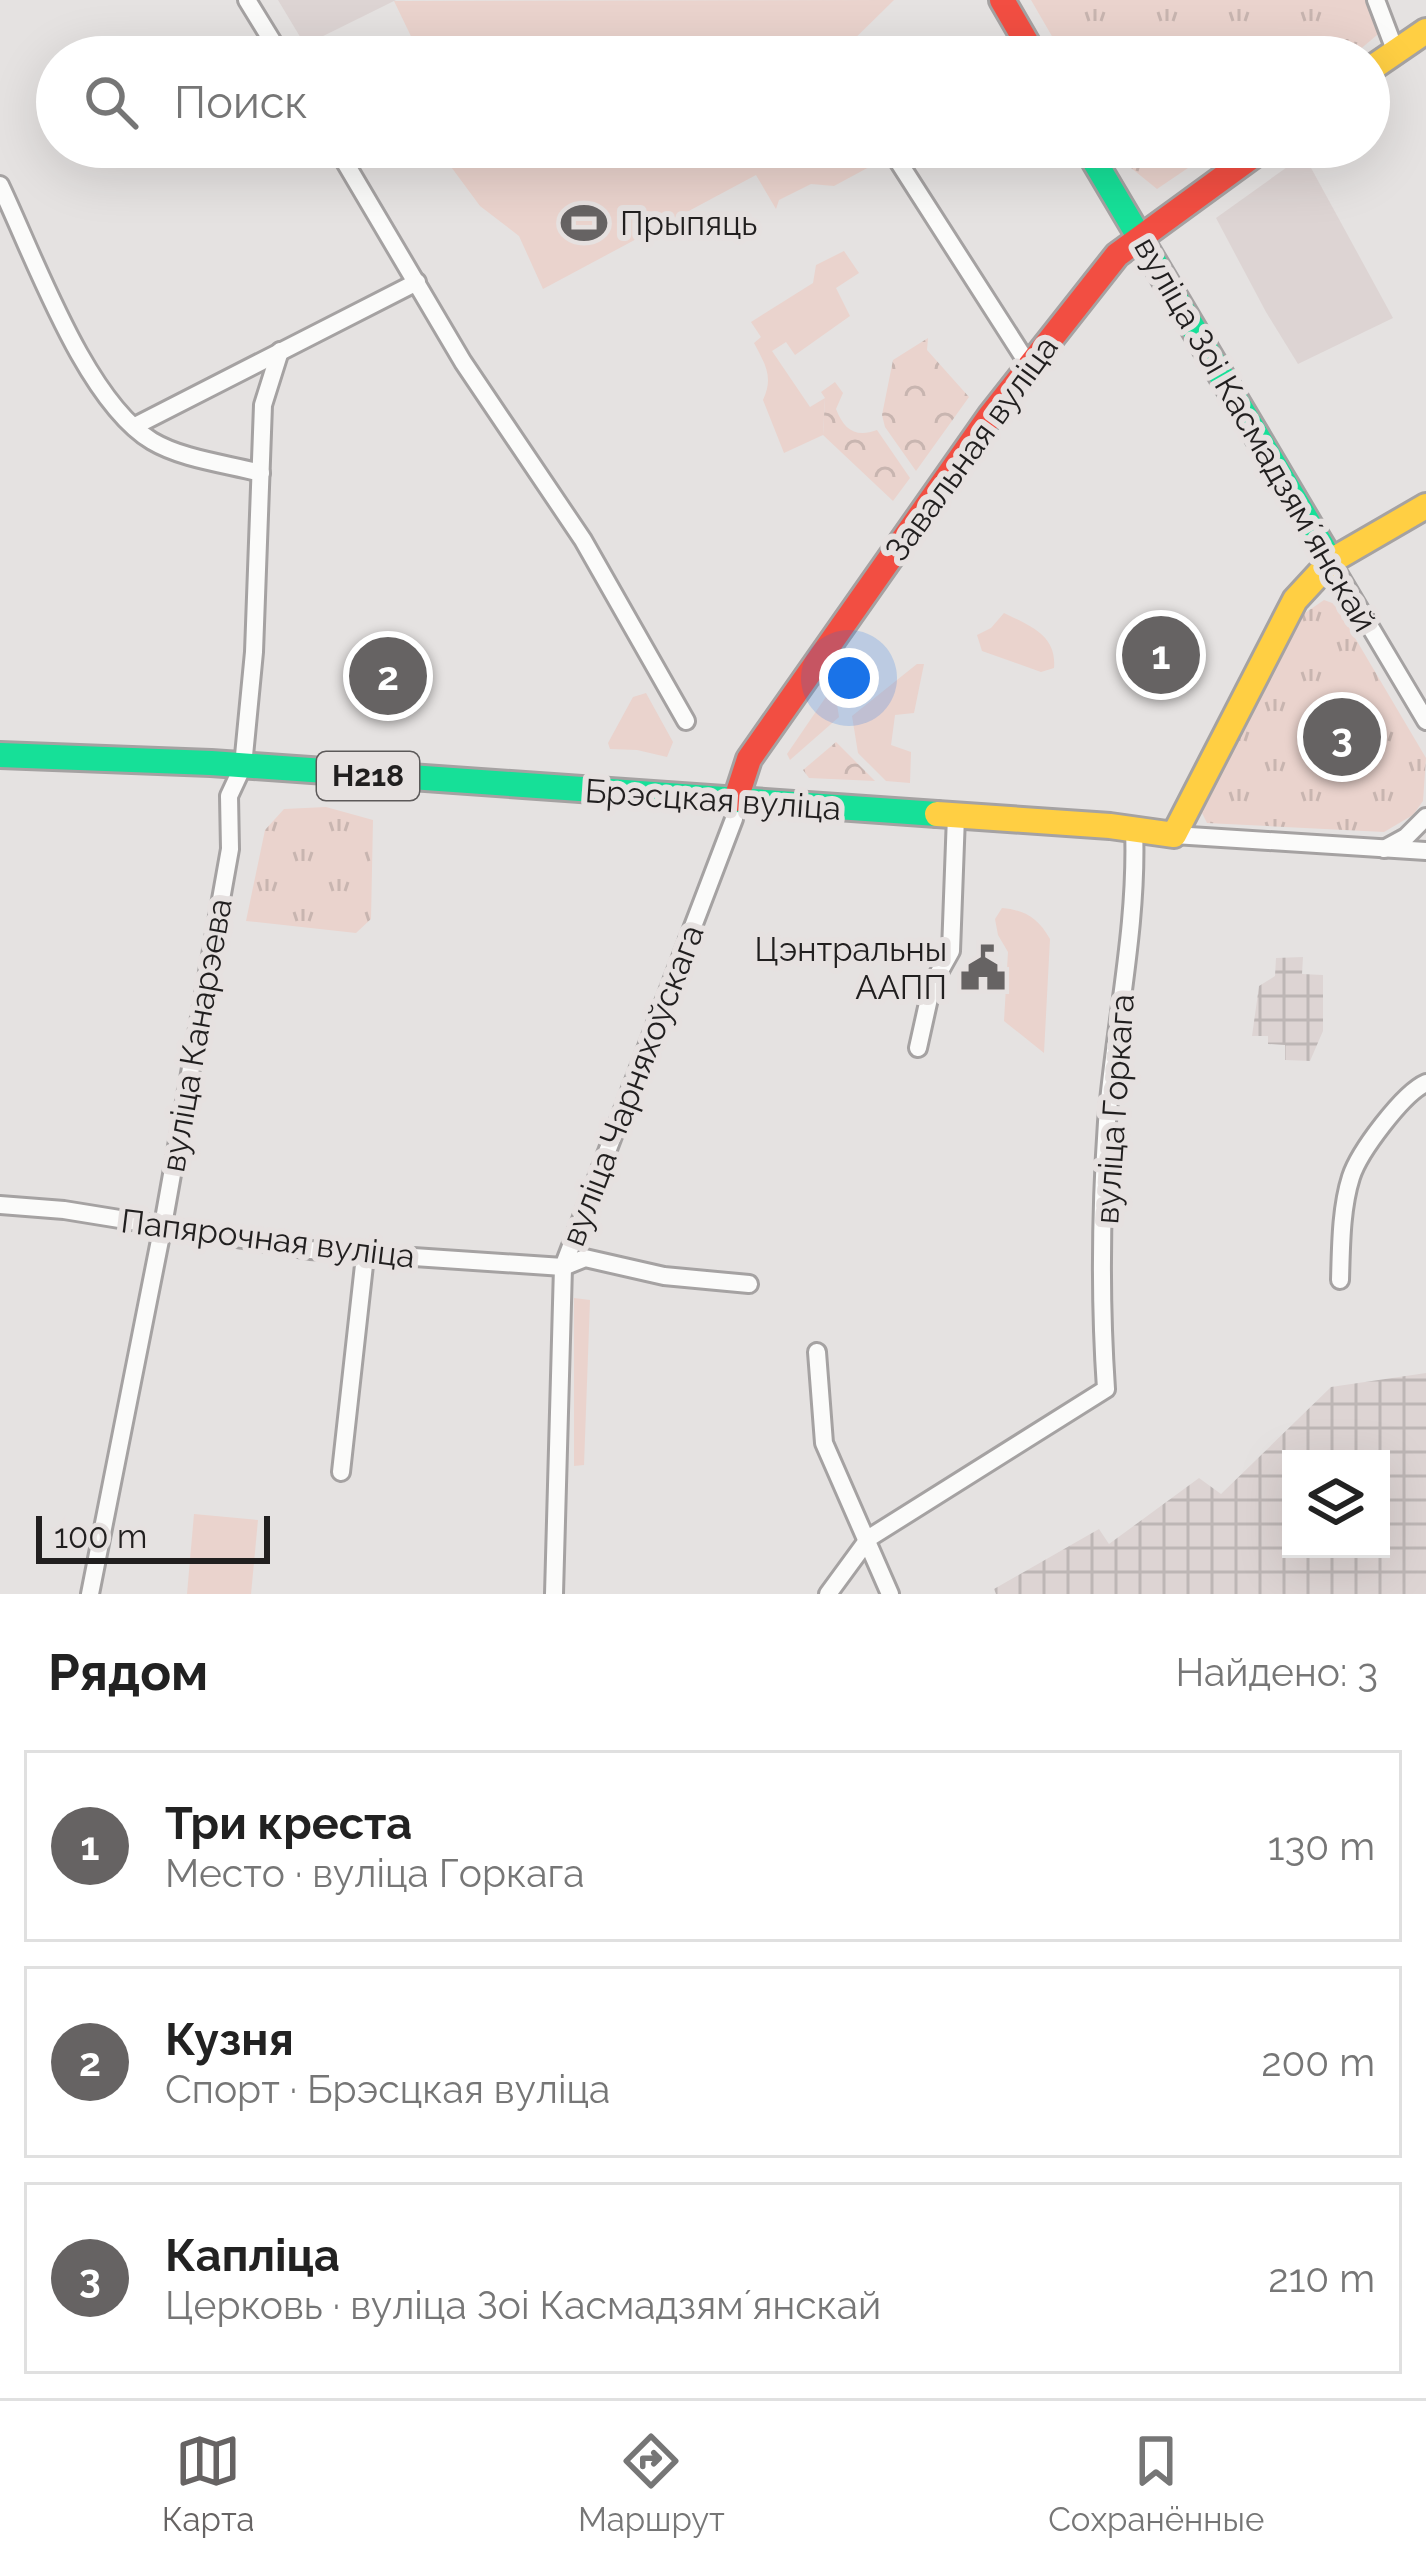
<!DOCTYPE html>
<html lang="ru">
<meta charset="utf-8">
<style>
body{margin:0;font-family:Raleway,sans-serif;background:#f6f6f6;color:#222}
.controls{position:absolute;right:36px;bottom:36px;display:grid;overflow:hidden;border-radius:0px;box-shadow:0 12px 48px #0002}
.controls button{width:108px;height:108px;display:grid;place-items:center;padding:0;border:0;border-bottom:3px solid #e0e0e0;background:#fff;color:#222;font:60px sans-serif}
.scale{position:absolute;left:36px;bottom:30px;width:234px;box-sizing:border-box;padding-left:12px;border:6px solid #211f1f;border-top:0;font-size:33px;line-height:42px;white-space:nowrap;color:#211f1f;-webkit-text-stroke:9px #e6e1e0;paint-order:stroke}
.you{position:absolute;left:849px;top:678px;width:42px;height:42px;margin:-30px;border:9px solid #fff;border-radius:50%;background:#1a73e8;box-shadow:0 0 0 18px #1a73e833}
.badge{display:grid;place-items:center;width:78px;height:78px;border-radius:50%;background:#666363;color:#fff;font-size:39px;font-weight:700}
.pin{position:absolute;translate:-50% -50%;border:6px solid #fff;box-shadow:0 3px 12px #0006}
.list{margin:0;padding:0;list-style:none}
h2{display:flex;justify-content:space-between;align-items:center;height:156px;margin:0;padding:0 48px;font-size:51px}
h2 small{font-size:39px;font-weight:400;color:#767676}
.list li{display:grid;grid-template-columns:78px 1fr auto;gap:36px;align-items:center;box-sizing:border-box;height:192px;margin:0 24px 24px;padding:0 24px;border:3px solid #e0e0e0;border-radius:0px}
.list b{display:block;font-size:45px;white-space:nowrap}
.list p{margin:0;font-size:39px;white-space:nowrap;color:#767676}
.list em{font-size:39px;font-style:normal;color:#767676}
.icon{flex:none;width:66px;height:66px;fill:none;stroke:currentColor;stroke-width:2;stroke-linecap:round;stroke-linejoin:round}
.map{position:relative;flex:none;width:1426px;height:1594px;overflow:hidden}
.search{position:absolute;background:#fff;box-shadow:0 12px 48px #0002;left:36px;right:36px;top:36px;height:132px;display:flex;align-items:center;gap:30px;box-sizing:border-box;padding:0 42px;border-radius:66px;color:#767676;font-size:45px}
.sheet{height:804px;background:#fff}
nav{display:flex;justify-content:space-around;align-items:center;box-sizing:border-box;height:168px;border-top:3px solid #e0e0e0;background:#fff;font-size:33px;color:#767676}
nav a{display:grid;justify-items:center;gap:6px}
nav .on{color:#666363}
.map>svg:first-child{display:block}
.built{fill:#ddd4d3}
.industrial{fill:url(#industrial-grid);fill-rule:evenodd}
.grass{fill:#ead3cd}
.forest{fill:url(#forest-crowns)}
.park{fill:url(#park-tufts)}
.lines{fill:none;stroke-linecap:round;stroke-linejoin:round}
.street-casing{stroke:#a5a2a2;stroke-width:22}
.fast-casing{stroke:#a5a2a2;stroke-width:30}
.slow-casing{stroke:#a5a2a2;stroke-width:30}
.jam-casing{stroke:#a5a2a2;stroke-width:30}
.street{stroke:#fbfbfa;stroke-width:16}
.fast{stroke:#16e098;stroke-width:24}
.slow{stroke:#ffcf43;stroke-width:24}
.jam{stroke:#f24e42;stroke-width:24}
.labels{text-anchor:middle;stroke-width:12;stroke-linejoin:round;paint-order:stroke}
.shield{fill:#e6e1e0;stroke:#5c5959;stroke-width:3}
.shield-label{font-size:30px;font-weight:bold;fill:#211f1f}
.poi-label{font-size:33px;fill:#211f1f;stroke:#e6e1e0;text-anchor:start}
.street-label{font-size:33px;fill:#211f1f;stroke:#e6e1e0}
</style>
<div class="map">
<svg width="1426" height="1594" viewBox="0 0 1426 1594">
<defs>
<pattern id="industrial-grid" width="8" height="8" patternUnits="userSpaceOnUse" patternTransform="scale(3)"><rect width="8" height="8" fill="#ddd4d3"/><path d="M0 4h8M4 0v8" fill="none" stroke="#bdb6b5"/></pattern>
<pattern id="forest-crowns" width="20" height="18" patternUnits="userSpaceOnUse" patternTransform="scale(3)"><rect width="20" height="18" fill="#ead3cd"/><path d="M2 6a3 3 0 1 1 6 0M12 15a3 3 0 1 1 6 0" fill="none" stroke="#c8b5b0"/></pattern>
<pattern id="park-tufts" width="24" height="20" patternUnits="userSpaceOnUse" patternTransform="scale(3)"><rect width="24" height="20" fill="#ead3cd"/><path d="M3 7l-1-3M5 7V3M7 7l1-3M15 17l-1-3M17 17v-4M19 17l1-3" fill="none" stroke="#c8b5b0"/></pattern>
</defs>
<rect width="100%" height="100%" fill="#e5e2e1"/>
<g class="built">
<path d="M278 0H396L305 45Z"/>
<path d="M1304 155 1393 318 1298 364 1266 312 1216 218Z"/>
</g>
<g class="industrial">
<path d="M1303 957 1302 974 1323 975V1031L1310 1061 1285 1060V1045L1268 1044V1036H1252L1259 986 1275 976 1276 958Z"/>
<path d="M1426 1373V1594H996L994 1589 1099 1529 1109 1544 1199 1478 1221 1494 1331 1387ZM1381 1459V1549H1291V1459Z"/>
</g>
<g class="grass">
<path d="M894 0 836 57H421L394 1Z"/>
<path d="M442 147H877L884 159 834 186 811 184 779 200 776 209 756 175 543 289 519 236 480 206 446 160Z"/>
<path d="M844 251 859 273 836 288 850 316 795 355 786 342 772 351 810 407 825 398 823 435 784 453 763 400C774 377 765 364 754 343L761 337 751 322 813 283 816 265Z"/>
<path d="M1004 613C1030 626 1057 635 1054 668L1041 672 982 651 977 635 991 628Z"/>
<path d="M917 664H924L914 713 895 715 891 745 911 752 910 783 886 781 858 753 852 716Z"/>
<path d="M646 693 673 742 667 757 637 750 610 749 608 743 633 697Z"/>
<path d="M1002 908C1025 910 1038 918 1050 939L1044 1053 1004 1021 1008 952 998 935 995 919Z"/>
<path d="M574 1298 590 1300 584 1465 574 1466Z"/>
<path d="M194 1514 258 1520 251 1594H187Z"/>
</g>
<g class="forest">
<path d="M928 338 927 350 969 397 916 471 885 427 882 415 893 360Z"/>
<path d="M835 382 843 393 836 409C844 430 856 438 877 430L910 478 893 501 823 435 825 398 821 392Z"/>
<path d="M834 685 839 717 790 760 787 754Z"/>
<path d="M836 742 875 781 809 778 803 770Z"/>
</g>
<g class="park">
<path d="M1031 0H1371L1383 30 1351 57H1064Z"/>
<path d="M1116 147H1219L1157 189 1125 163Z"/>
<path d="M1324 600 1335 604 1426 758 1423 801 1413 815 1384 832 1207 823 1201 811 1302 615Z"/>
<path d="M326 807 373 820 371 919 356 933 246 921 265 830 284 809Z"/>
</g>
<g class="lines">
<g class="street-casing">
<g id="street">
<path d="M247 0 282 57"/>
<path d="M1376 0 1395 50"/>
<path d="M336 147 463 362 583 540 686 721"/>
<path d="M889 147 1028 364"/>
<path d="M0 185C34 256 85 401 152 441 182 459 227 464 261 473"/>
<path d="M135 426 417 282"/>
<path d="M1331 561 1426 721"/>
<path d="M1174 835 1426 851"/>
<path d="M1384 849 1406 837 1426 817"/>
<path d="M918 1048 932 985 951 951 956 816"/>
<path d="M0 1205 64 1210 310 1250 563 1267 585 1258 664 1276 749 1284"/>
<path d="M1340 1280C1341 1247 1341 1208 1351 1177 1359 1152 1403 1093 1426 1083"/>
<path d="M817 1352 824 1443 890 1594"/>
<path d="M341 1472 365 1256"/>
<path d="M90 1594 163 1225 230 849 229 796 243 766 254 652 263 405 280 351"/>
<path d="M554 1594 563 1267 734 819 736 799"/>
<path d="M828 1594 869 1538 1106 1389C1100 1301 1101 1210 1107 1122 1115 1024 1138 926 1134 828"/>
</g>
</g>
<g class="fast-casing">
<g id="fast">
<path d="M1086 147 1331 561"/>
<path d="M0 755 211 763 937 814"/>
</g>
</g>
<g class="slow-casing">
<g id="slow">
<path d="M1369 70 1426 31"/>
<path d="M937 814 1110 826 1174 835 1295 600 1331 561 1426 506"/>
</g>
</g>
<g class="jam-casing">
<g id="jam">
<path d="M1002 0 1035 57"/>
<path d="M736 799 749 759 990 416 1117 255 1265 147"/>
</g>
</g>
<use href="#street" class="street"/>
<use href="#fast" class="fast"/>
<use href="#slow" class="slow"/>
<use href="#jam" class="jam"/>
</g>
<defs>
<g id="stadium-bare" transform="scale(3.6)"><path d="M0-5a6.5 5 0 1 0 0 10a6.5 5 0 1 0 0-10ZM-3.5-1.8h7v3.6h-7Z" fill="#666363" stroke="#e6e1e0" stroke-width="2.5" paint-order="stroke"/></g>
<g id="civic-bare" transform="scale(3.6)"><path d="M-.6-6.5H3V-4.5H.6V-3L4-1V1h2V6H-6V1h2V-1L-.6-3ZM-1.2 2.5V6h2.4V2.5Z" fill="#666363" stroke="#e6e1e0" stroke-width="2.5" paint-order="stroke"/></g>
</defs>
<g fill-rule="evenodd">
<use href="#stadium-bare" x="584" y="223"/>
<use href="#civic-bare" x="983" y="968"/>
</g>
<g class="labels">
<rect class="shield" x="317" y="752" width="102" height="48" rx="9"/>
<g class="shield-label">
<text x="368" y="786">Н218</text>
</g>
<g class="poi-label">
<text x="620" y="235">Прыпяць</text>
<text x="947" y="961" text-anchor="end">Цэнтральны<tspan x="947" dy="38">ААПП</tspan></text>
</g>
<g class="street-label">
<text transform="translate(1256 434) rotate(60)" y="12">вуліца Зоі Касмадзямʼянскай</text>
<text transform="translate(971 448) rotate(-54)" y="12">Завальная вуліца</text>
<text transform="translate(713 799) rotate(4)" y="12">Брэсцкая вуліца</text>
<text transform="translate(196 1035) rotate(-80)" y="12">вуліца Канарэева</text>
<text transform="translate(632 1085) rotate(-69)" y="12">вуліца Чарняхоўскага</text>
<text transform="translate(1114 1109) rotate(-86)" y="12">вуліца Горкага</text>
<text transform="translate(268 1238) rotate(7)" y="12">Папярочная вуліца</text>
</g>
</g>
</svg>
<div class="controls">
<button><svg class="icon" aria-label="layers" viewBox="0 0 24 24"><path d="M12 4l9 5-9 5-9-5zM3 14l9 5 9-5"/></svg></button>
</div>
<div class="scale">100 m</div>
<div class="you"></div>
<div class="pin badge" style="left:1161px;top:655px">1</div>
<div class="pin badge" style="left:388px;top:676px">2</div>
<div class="pin badge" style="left:1342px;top:737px">3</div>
<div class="search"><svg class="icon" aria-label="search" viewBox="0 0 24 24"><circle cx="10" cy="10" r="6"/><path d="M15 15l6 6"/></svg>Поиск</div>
</div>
<section class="sheet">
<h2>Рядом<small>Найдено: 3</small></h2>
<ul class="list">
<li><span class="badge">1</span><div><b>Три креста</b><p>Место · вуліца Горкага</p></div><em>130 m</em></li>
<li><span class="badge">2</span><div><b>Кузня</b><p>Спорт · Брэсцкая вуліца</p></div><em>200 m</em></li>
<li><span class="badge">3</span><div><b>Капліца</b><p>Церковь · вуліца Зоі Касмадзямʼянскай</p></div><em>210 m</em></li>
</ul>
</section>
<nav>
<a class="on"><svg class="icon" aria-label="map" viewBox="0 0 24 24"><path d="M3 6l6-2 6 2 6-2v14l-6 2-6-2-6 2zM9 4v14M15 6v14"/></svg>Карта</a>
<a><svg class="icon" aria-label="directions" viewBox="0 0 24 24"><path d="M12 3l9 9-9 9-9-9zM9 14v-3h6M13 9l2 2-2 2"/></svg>Маршрут</a>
<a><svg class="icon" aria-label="saved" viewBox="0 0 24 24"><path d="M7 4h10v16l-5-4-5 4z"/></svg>Сохранённые</a>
</nav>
